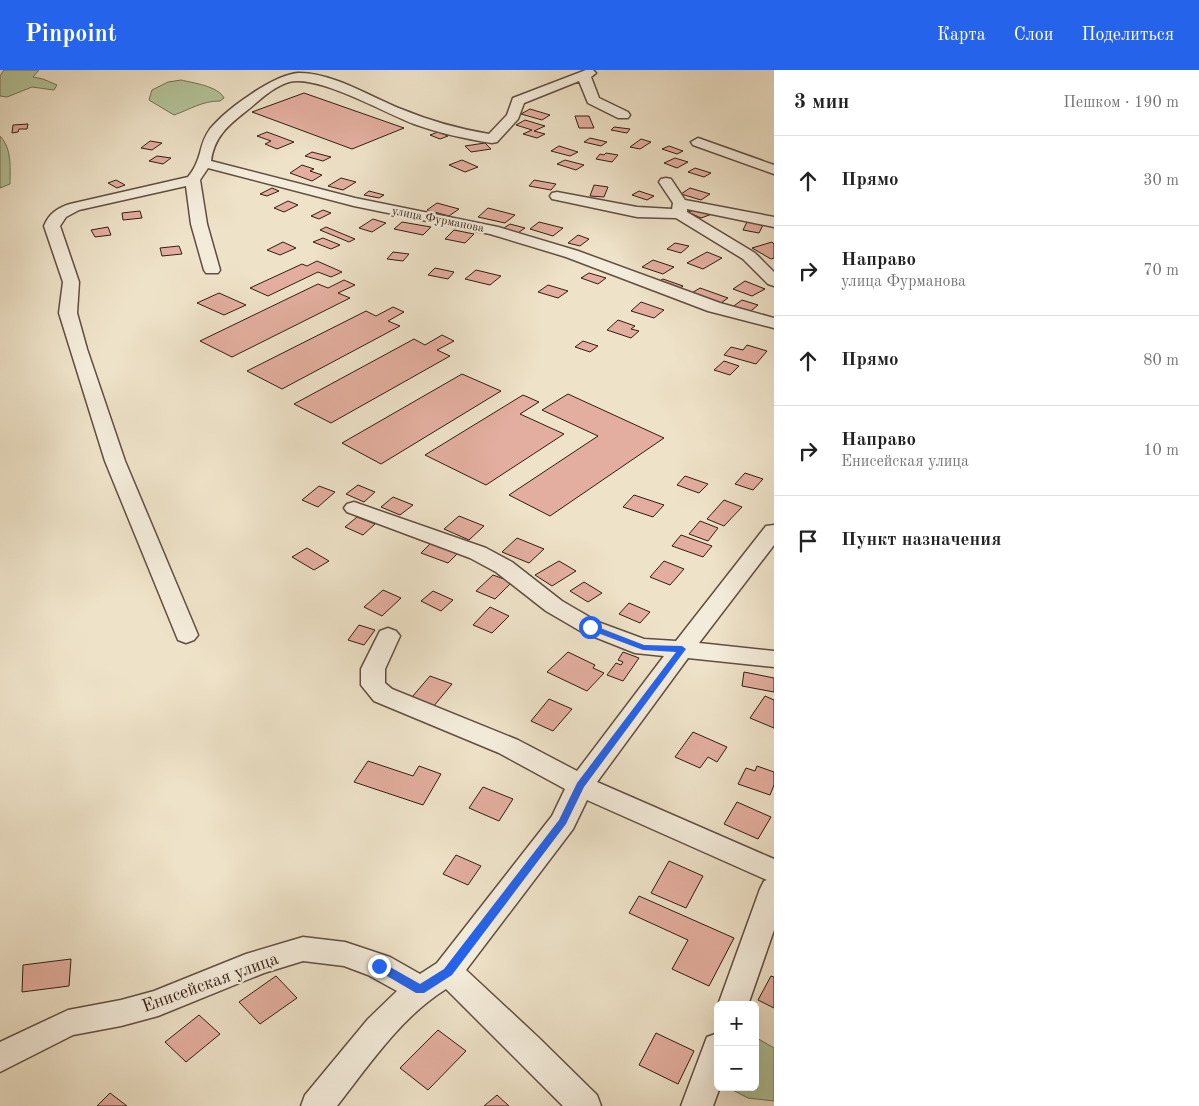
<!DOCTYPE html>
<html lang="ru">
<meta charset="utf-8">
<style>
body{margin:0;font-family:"Old Standard TT",serif;background:#f6f6f6;color:#222}
.controls{position:absolute;right:15px;bottom:15px;display:grid;overflow:hidden;border-radius:8px;box-shadow:0 5px 20px #0002}
.controls button{width:45px;height:45px;display:grid;place-items:center;padding:0;border:0;border-bottom:1px solid #e0e0e0;background:#fff;color:#222;font:25px sans-serif}
.stop{position:absolute;width:15px;height:15px;margin:-11px;border:4px solid #2563eb;border-radius:50%;background:#fff}
.stop.end{background:#2563eb;border-color:#fff;box-shadow:0 1px 5px #0008}
.list{margin:0;padding:0;list-style:none}
h2{display:flex;justify-content:space-between;align-items:center;height:65px;margin:0;padding:0 20px;font-size:21px}
h2 small{font-size:16px;font-weight:400;color:#767676}
.list li{display:grid;grid-template-columns:32px 1fr auto;gap:15px;align-items:center;box-sizing:border-box;height:90px;padding:0 20px;border-top:1px solid #e0e0e0}
.list b{display:block;font-size:19px;white-space:nowrap}
.list p{margin:0;font-size:16px;white-space:nowrap;color:#767676}
.list em{font-size:16px;font-style:normal;color:#767676}
.icon{flex:none;width:28px;height:28px;fill:none;stroke:currentColor;stroke-width:2;stroke-linecap:round;stroke-linejoin:round}
.map{position:relative;flex:none;width:774px;height:1036px;overflow:hidden}
header{display:flex;align-items:center;gap:30px;box-sizing:border-box;height:70px;padding:0 25px;background:#2563eb;color:#fff}
header strong{font-size:24px}
nav{display:flex;gap:28px;margin-inline-start:auto;font-size:18px}
main{display:flex}
aside{flex:1;background:#fff}
.map>svg:first-child{display:block}
.green{fill:#b4c49a;stroke:#747056}
.building{fill:#e3ae9f;stroke:#331c12}
.lines{fill:none;stroke-linecap:round;stroke-linejoin:round}
.minor-casing{stroke:#624e40;stroke-width:3}
.minor{fill:#f4ecdb;fill-rule:evenodd}
.route{fill:#2563eb}
.labels{text-anchor:middle;stroke-width:4.5;stroke-linejoin:round;paint-order:stroke}
.far-street-label{font-size:12px;fill:#331c12;stroke:#f4ecdb}
.near-street-label{font-size:18px;fill:#331c12;stroke:#f4ecdb}
</style>
<header>
<strong>Pinpoint</strong>
<nav><a>Карта</a><a>Слои</a><a>Поделиться</a></nav>
</header>
<main>
<div class="map">
<svg width="774" height="1036" viewBox="0 0 774 1036">
<rect width="100%" height="100%" fill="#eee2c8"/>
<filter id="stains"><feTurbulence type="fractalNoise" baseFrequency=".004" numOctaves="4"/><feColorMatrix values="0 0 0 0 .2 0 0 0 0 .09 0 0 0 0 .02 0 0 0 .5 -.17"/></filter>
<radialGradient id="worn" r=".72"><stop offset=".6" stop-color="#630" stop-opacity="0"/><stop offset="1" stop-color="#630" stop-opacity=".3"/></radialGradient>
<g class="green">
<path d="M4 0H39L33 7 43 9 57 15 54 20 32 17 7 27 0 26V6Z"/>
<path d="M181 10C193 13 218 16 224 28L220 31C202 31 191 39 174 45L149 30 152 20 168 12Z"/>
<path d="M0 66C12 79 10 96 10 114L0 118Z"/>
<path d="M755 967 774 978V1031L748 1028 727 1017H755Z"/>
</g>
<g class="building">
<path d="M304 23 404 58 352 79 252 42Z"/>
<path d="M530 39 550 45 542 50 521 44Z"/>
<path d="M575 46H589L594 58H579Z"/>
<path d="M525 50 545 56 534 61 545 64 537 68 523 64 532 60 516 55Z"/>
<path d="M28 54 27 59H19L18 62 12 63 13 55Z"/>
<path d="M614 57 630 59 627 63 611 60Z"/>
<path d="M267 62 294 72 277 79 265 74 271 71 257 66Z"/>
<path d="M438 62 448 66 440 69 430 65Z"/>
<path d="M590 68 607 72 601 76 584 72Z"/>
<path d="M641 69 651 72 640 79 630 77Z"/>
<path d="M150 71 162 73 152 80 141 78Z"/>
<path d="M485 73 491 79 471 82 465 76Z"/>
<path d="M559 76 578 82 570 86 551 81Z"/>
<path d="M669 76 683 81 677 84 662 79Z"/>
<path d="M312 82 331 87 323 91 305 86Z"/>
<path d="M606 83 618 85 612 92 596 89 600 84 604 85Z"/>
<path d="M157 86 171 88 163 94 149 91Z"/>
<path d="M675 88 688 92 677 98 664 93Z"/>
<path d="M462 90 478 97 465 102 449 95Z"/>
<path d="M565 90 584 95 576 100 557 94Z"/>
<path d="M302 95 314 99 310 101 322 105 312 111 290 103Z"/>
<path d="M695 98 711 103 704 107 688 102Z"/>
<path d="M341 108 356 112 343 120 328 116Z"/>
<path d="M116 110 125 115 117 118 108 113Z"/>
<path d="M534 110 556 114 551 120 529 116Z"/>
<path d="M594 115 608 117 604 127 590 126Z"/>
<path d="M272 118 279 121 267 126 260 124Z"/>
<path d="M690 118 710 124 701 130 681 124Z"/>
<path d="M369 121 384 125 379 128 364 125Z"/>
<path d="M639 121 654 126 647 130 632 125Z"/>
<path d="M288 131 298 135 284 142 274 138Z"/>
<path d="M437 133 459 139 449 146 427 140Z"/>
<path d="M488 138 515 145 505 153 478 147Z"/>
<path d="M699 138 712 144 701 148 688 142Z"/>
<path d="M323 140 331 143 319 149 311 146Z"/>
<path d="M140 141 142 148 123 150 122 143Z"/>
<path d="M373 149 386 153 372 162 359 158Z"/>
<path d="M748 150 764 153 759 163 743 160Z"/>
<path d="M402 152 431 157 423 165 394 159Z"/>
<path d="M539 152 563 158 553 166 530 159Z"/>
<path d="M510 154 525 158 515 165 501 160Z"/>
<path d="M108 157 111 165 95 167 91 160Z"/>
<path d="M326 157 355 169 349 172 320 160Z"/>
<path d="M454 160 474 164 465 173 445 169Z"/>
<path d="M578 165 589 169 580 176 568 173Z"/>
<path d="M323 168 340 175 331 179 313 172Z"/>
<path d="M283 172 296 178 280 185 267 180Z"/>
<path d="M772 172 774 174V188L771 189 752 178Z"/>
<path d="M675 173 689 176 681 183 667 179Z"/>
<path d="M179 176 182 184 162 186 160 178Z"/>
<path d="M393 182 409 184 403 191 387 189Z"/>
<path d="M707 182 722 188 703 199 687 193Z"/>
<path d="M653 190 674 197 663 204 642 197Z"/>
<path d="M317 191 342 202 331 207 318 202 268 226 250 218 302 194 307 196Z"/>
<path d="M435 198 454 202 448 209 428 205Z"/>
<path d="M476 200 501 206 490 215 465 209Z"/>
<path d="M589 203 606 208 598 214 581 208Z"/>
<path d="M663 209 683 216 673 222 654 214Z"/>
<path d="M344 210 355 215 338 223 350 228 232 287 200 271 318 214 328 218Z"/>
<path d="M745 211 765 219 752 226 733 219Z"/>
<path d="M548 215 568 221 558 228 538 222Z"/>
<path d="M700 218 728 228 718 235 690 224Z"/>
<path d="M219 223 246 235 224 245 197 233Z"/>
<path d="M742 230 758 235 747 244 731 238Z"/>
<path d="M641 232 664 240 654 248 631 241Z"/>
<path d="M393 237 404 242 388 251 400 256 282 319 247 301 366 241 376 246Z"/>
<path d="M618 250 635 256 631 259 639 261 631 268 607 260Z"/>
<path d="M442 265 454 271 437 280 450 286 331 353 294 334 414 269 425 275Z"/>
<path d="M583 271 598 276 590 282 575 277Z"/>
<path d="M747 275 767 281 756 294 724 285 731 277 743 280Z"/>
<path d="M724 291 739 296 730 305 714 300Z"/>
<path d="M462 304 501 321 381 394 342 373Z"/>
<path d="M568 324 664 368 550 446 509 425 598 366 542 340Z"/>
<path d="M523 325 539 332 520 344 564 364 486 415 425 385Z"/>
<path d="M745 403 763 409 753 420 735 414Z"/>
<path d="M685 406 708 414 699 423 677 415Z"/>
<path d="M358 415 375 422 364 432 346 424Z"/>
<path d="M319 416 335 422 318 437 302 430Z"/>
<path d="M634 425 664 435 653 447 623 437Z"/>
<path d="M393 427 413 435 400 445 381 437Z"/>
<path d="M724 430 742 437 724 456 707 449Z"/>
<path d="M459 446 484 456 469 470 444 459Z"/>
<path d="M357 447 375 454 363 465 345 457Z"/>
<path d="M700 451 718 458 708 471 689 464Z"/>
<path d="M681 465 712 476 703 487 672 476Z"/>
<path d="M517 468 544 479 529 493 502 482Z"/>
<path d="M432 472 458 483 448 493 421 483Z"/>
<path d="M307 478 329 491 314 500 292 487Z"/>
<path d="M559 491 576 501 552 516 535 505Z"/>
<path d="M664 491 684 499 670 515 650 507Z"/>
<path d="M493 505 512 512 495 529 476 521Z"/>
<path d="M584 512 602 523 588 532 570 521Z"/>
<path d="M383 520 401 528 382 546 364 537Z"/>
<path d="M433 521 453 530 441 541 421 531Z"/>
<path d="M629 533 650 542 640 553 619 544Z"/>
<path d="M490 537 509 546 492 563 473 555Z"/>
<path d="M359 555 375 560 364 575 348 570Z"/>
<path d="M568 582 595 595 593 598 604 603 587 621 547 602Z"/>
<path d="M623 582 639 588 623 611 607 605 616 593 621 595 623 592 618 590Z"/>
<path d="M744 602 774 608V622L742 616Z"/>
<path d="M430 606 452 614 433 637 412 627Z"/>
<path d="M765 626 774 630V658L750 648Z"/>
<path d="M549 629 572 639 553 661 531 651Z"/>
<path d="M693 662 727 677 717 692 708 687 700 698 675 687Z"/>
<path d="M368 691 413 706 419 696 441 704 423 735 354 712Z"/>
<path d="M757 696 774 702V715L770 725 738 714 746 698 755 701Z"/>
<path d="M483 717 513 729 499 751 469 738Z"/>
<path d="M737 732 771 747 758 769 724 754Z"/>
<path d="M456 785 481 796 468 815 443 804Z"/>
<path d="M669 791 703 806 686 838 651 823Z"/>
<path d="M639 826 734 868 709 916 672 899 688 870 629 843Z"/>
<path d="M71 889 69 916 22 922 23 895Z"/>
<path d="M276 906 297 928 260 954 239 932Z"/>
<path d="M771 906 774 907V938L758 930Z"/>
<path d="M199 945 220 964 186 992 165 972Z"/>
<path d="M438 960 466 981 428 1020 400 998Z"/>
<path d="M656 963 694 981 678 1014 639 995Z"/>
<path d="M110 1023 127 1036H97Z"/>
<path d="M497 1025 509 1036H484Z"/>
</g>
<g class="lines">
<g class="minor-casing">
<g id="minor">
<path d="M586 0H593L596 3 591 7 599 28 628 42 630 45 628 48H618L588 33 579 11 524 33 518 49 497 72 492 73C466 69 439 63 414 54 385 43 317 4 289 12 272 17 258 32 245 42 227 56 214 68 211 91L355 128 498 157 578 181 720 233 774 248V258L708 241 566 187 490 164 354 136 208 98 200 110 207 154 220 200 218 203H206L204 200 191 154 186 116 79 140 66 147 60 156 79 212 77 243 87 279 125 391 198 565 194 570 186 573 178 570 105 391 59 243 63 212 44 156C49 144 57 138 70 134L188 107C191 103 194 99 196 94 202 82 200 73 210 59 225 40 273 5 298 3 331 2 371 27 401 39 430 51 459 59 489 64L507 45 513 28Z"/>
<path d="M698 68 774 95V104L693 75 691 72Z"/>
<path d="M666 108 671 109 685 130 774 147V157L687 139V142L755 183 774 202V216L768 214 743 189 676 148 637 147 557 130 552 129 550 126 552 123 557 122 637 137 672 139 673 133 659 112 661 109Z"/>
<path d="M354 432 486 478 512 492 562 531 598 552 644 569 676 571 766 456 774 455V475L699 573 774 581V597L688 588 597 712 774 789V860L748 935H718L760 819 764 811 767 810 587 730 573 759 466 900 538 967 597 1025 601 1036H563L446 919C401 947 369 995 337 1036H301L305 1025 368 949 397 921 368 905 344 896 303 891 264 903 158 946 121 956 73 965 0 1002V972L68 940 121 930 154 921 246 884 303 867 345 872 390 887 420 904 437 893 552 746 565 719 499 683 374 631 361 615V599L380 561 388 558 396 561 400 566 385 599V613L392 619 518 670 577 701 664 586 635 583 582 562 546 541 496 502 470 488 347 442 344 438 347 434Z"/>
<path d="M718 963V1017H720L713 1036H681L707 967Z"/>
</g>
</g>
<use href="#minor" class="minor"/>
</g>
<path class="route" d="M590 554 644 575 682 576 686 579 584 717 566 754 452 905 424 923H416L375 899 374 896 375 893H383L420 914 444 899 559 750 577 713 676 582 643 580 587 559 586 557Z"/>
<g class="labels">
<g class="far-street-label">
<text transform="translate(438 149) rotate(11)" y="4">улица Фурманова</text>
</g>
<g class="near-street-label">
<text transform="translate(210 912) rotate(-20)" y="6">Енисейская улица</text>
</g>
</g>
<rect width="100%" height="100%" filter="url(#stains)"/>
<rect width="100%" height="100%" fill="url(#worn)"/>
</svg>
<div class="controls">
<button>+</button>
<button>−</button>
</div>
<div class="stop" style="left:590px;top:557px"></div>
<div class="stop end" style="left:379px;top:896px"></div>
</div>
<aside>
<h2>3 мин<small>Пешком · 190 m</small></h2>
<ul class="list">
<li><svg class="icon" aria-label="ahead" viewBox="0 0 24 24"><path d="M12 20V5M6 11l6-6 6 6"/></svg><div><b>Прямо</b></div><em>30 m</em></li>
<li><svg class="icon" aria-label="right" viewBox="0 0 24 24"><path d="M7 20v-9h11M14 6l5 5-5 5"/></svg><div><b>Направо</b><p>улица Фурманова</p></div><em>70 m</em></li>
<li><svg class="icon" aria-label="ahead" viewBox="0 0 24 24"><path d="M12 20V5M6 11l6-6 6 6"/></svg><div><b>Прямо</b></div><em>80 m</em></li>
<li><svg class="icon" aria-label="right" viewBox="0 0 24 24"><path d="M7 20v-9h11M14 6l5 5-5 5"/></svg><div><b>Направо</b><p>Енисейская улица</p></div><em>10 m</em></li>
<li><svg class="icon" aria-label="arrive" viewBox="0 0 24 24"><path d="M6 21V4h12l-3 4 3 4H6"/></svg><div><b>Пункт назначения</b></div></li>
</ul>
</aside>
</main>
